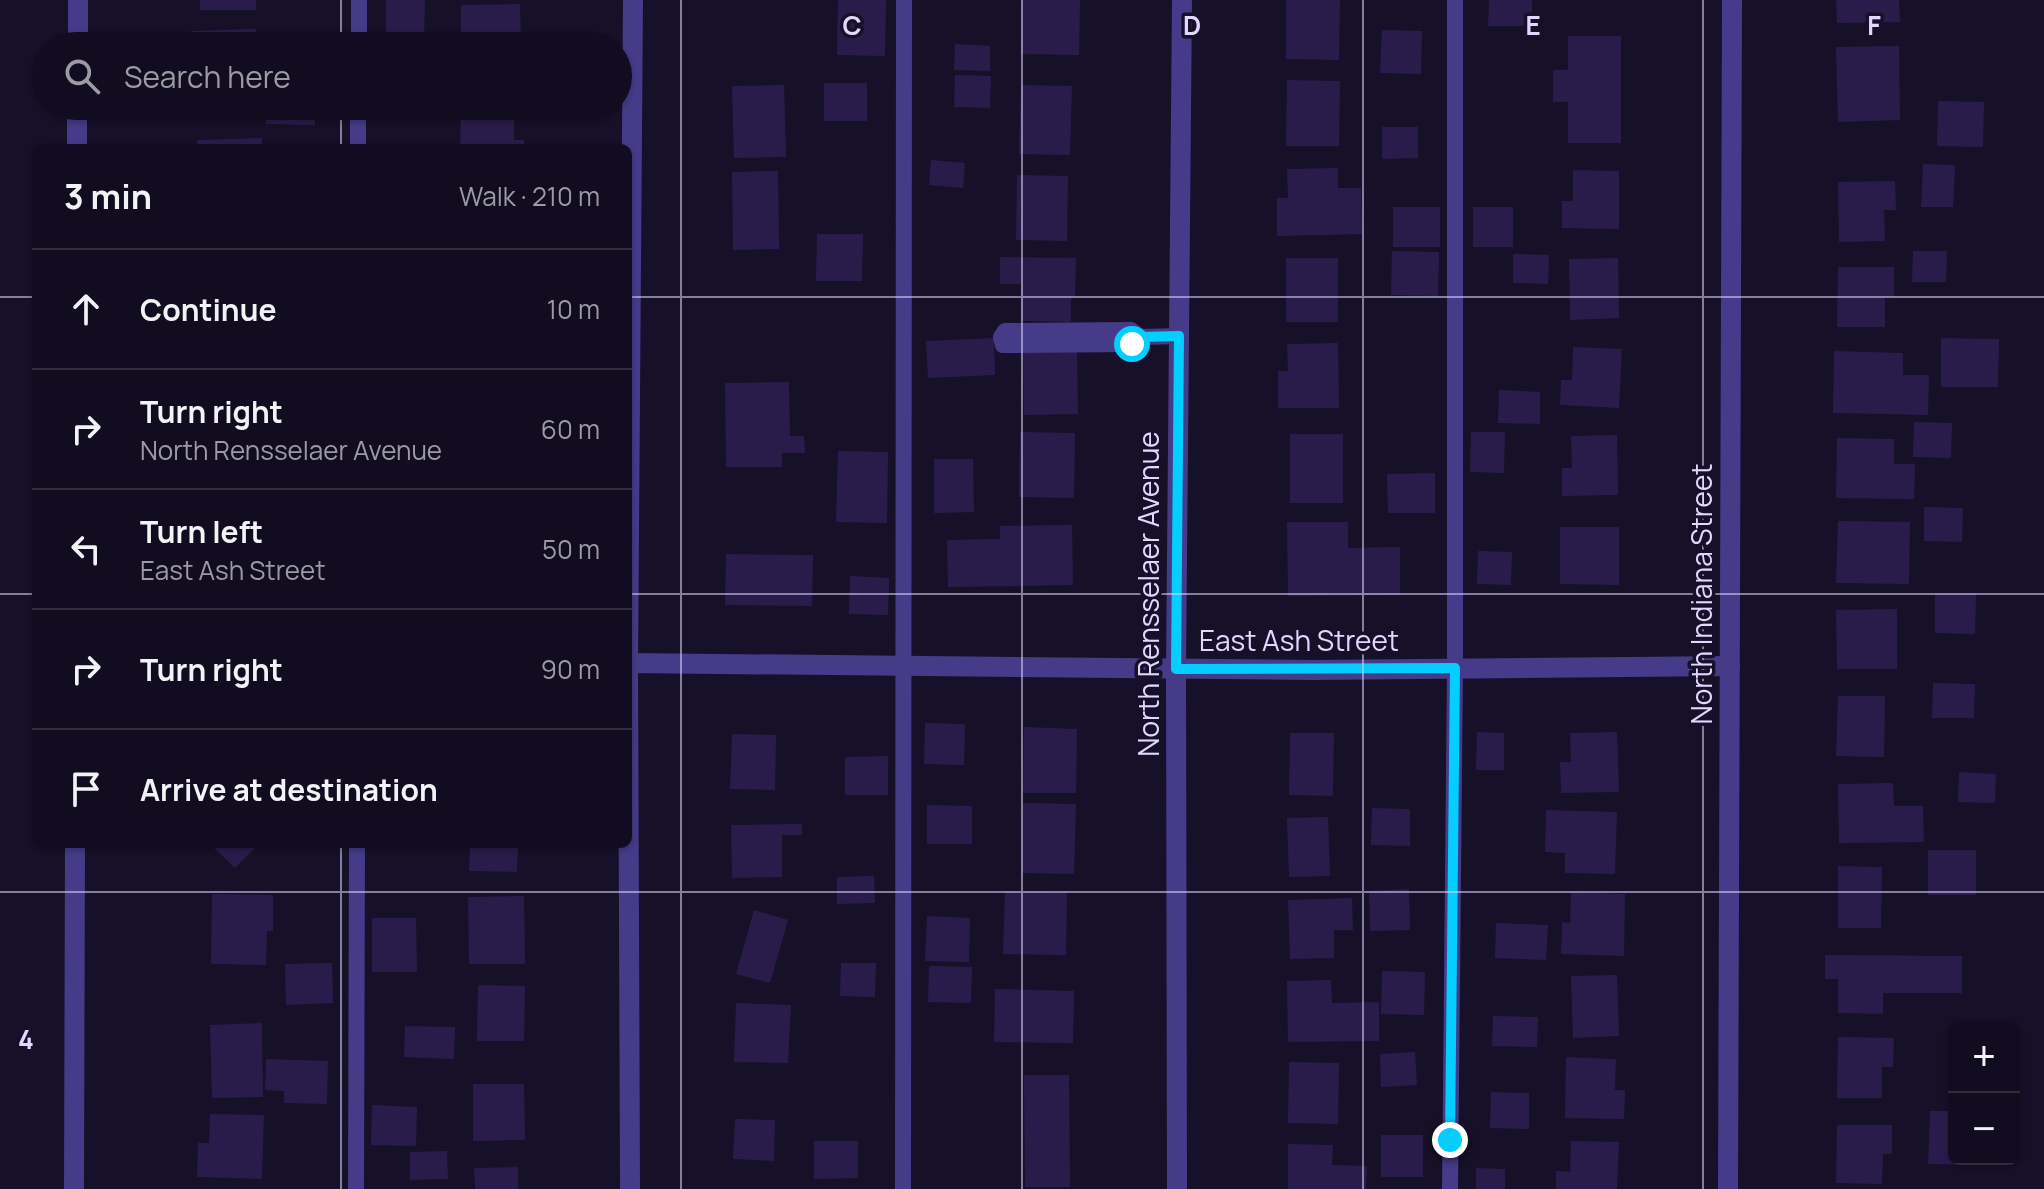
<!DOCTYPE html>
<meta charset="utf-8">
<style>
body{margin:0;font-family:Manrope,sans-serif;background:#1e1a2c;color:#f1f3f6}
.controls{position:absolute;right:24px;bottom:24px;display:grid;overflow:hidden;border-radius:12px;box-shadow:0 2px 6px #0004}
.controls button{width:72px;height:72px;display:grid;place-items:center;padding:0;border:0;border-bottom:2px solid #302c3d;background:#110c1f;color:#f1f3f6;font:40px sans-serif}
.stop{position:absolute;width:24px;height:24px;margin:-18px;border:6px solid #04cdff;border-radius:50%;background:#fff}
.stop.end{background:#04cdff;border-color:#fff;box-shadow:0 2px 8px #0008}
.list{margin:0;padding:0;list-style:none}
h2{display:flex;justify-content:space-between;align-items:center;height:104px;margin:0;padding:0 32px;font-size:34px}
h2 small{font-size:26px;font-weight:400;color:#9c9ba4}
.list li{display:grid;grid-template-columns:52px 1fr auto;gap:24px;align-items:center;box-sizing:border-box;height:120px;padding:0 32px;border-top:2px solid #302c3d}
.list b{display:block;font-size:30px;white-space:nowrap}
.list p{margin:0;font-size:26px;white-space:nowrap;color:#9c9ba4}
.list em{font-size:26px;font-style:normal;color:#9c9ba4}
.icon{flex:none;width:44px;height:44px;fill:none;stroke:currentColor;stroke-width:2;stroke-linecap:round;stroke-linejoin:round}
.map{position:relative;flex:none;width:2044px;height:1189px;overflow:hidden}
.search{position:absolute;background:#110c1f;box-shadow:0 2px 6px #0004;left:32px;top:32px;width:600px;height:88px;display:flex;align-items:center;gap:20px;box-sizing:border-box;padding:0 28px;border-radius:44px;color:#9c9ba4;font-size:30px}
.panel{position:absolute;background:#110c1f;box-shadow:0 2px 6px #0004;left:32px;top:144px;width:600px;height:704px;border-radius:12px}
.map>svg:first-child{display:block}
.building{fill:#2a1c4a}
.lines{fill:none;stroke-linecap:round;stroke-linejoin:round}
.service{stroke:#453b88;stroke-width:16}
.minor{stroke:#453b88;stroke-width:20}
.tertiary{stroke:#453b88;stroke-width:20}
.route{stroke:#04cdff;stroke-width:10}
.grid{fill:none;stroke:#e0d8ff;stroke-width:2;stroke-opacity:0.55}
.labels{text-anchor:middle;stroke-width:7;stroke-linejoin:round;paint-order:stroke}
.street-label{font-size:28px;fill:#e0d8ff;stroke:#171029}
.grid-label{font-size:26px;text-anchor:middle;font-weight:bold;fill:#e0d8ff;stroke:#171029;stroke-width:7;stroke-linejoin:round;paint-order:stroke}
</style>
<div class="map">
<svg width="2044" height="1189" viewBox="0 0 2044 1189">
<rect width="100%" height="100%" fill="#171029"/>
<g class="building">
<rect x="200" y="0" width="56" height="10"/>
<path d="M386 0H425L424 37H386Z"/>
<path d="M838 0H886L885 56 837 55Z"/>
<path d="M1022 0H1080L1079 55 1021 54Z"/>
<path d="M1286 0H1340L1339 60 1286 59Z"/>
<path d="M1489 0H1532V26H1488Z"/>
<path d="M1836 0H1899L1900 22 1837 23Z"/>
<path d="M520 4 521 46H474V34H461V5Z"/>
<path d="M256 29 257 46H192L191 31Z"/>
<path d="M1382 30 1422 31 1421 74 1380 73Z"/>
<path d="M1568 36H1621V143H1568V102H1553V70H1568Z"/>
<path d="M955 44 990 46V71L954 70Z"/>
<path d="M1899 46 1900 120 1838 122 1836 47Z"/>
<path d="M955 75 991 76 990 108 954 107Z"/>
<path d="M1287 80 1340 81 1339 146H1286Z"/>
<rect x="824" y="83" width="43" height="38"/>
<path d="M784 85 786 157 734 158 732 86Z"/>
<path d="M1021 85 1072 86 1070 155 1019 154Z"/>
<path d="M1938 101 1984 102 1983 147 1937 146Z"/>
<path d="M266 106H315V125L266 124Z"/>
<path d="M461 106H514V140H524V148H460Z"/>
<path d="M1382 127H1418V158L1382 159Z"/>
<path d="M262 138V148H197V140Z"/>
<path d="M931 160 965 163 963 188 929 185Z"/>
<path d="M1923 164 1955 165 1953 207H1921Z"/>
<path d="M1338 168V188H1361L1362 234 1277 236V198H1288L1287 169Z"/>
<path d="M1573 170 1619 171V229L1562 228V201H1573Z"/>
<path d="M778 171 779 249 733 250 732 172Z"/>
<path d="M1017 175 1068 176 1067 241 1016 240Z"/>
<path d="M1895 181 1896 210H1884L1885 241 1839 242 1838 182Z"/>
<rect x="1393" y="207" width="47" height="40"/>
<rect x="1473" y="207" width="40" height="40"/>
<path d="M817 234H863L862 281H816Z"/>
<path d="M1392 251 1439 252 1438 296 1391 295Z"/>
<path d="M1913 251H1947L1946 282H1912Z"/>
<path d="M1513 254 1549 255 1548 284 1513 283Z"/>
<path d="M1000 257 1076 258 1075 297H1071V322L1021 321V284H1000Z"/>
<rect x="1286" y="258" width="52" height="64"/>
<path d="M1618 258 1619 318 1570 320 1569 259Z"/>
<path d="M1838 267H1894V297H1885V327H1837Z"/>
<path d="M994 338 995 375 928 378 926 341Z"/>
<path d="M1941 338 1999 339 1998 387H1941Z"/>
<path d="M1338 343 1339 408H1278V371H1288L1287 344Z"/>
<path d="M1573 347 1622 349 1619 408 1560 405 1561 380H1572Z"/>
<path d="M1077 351 1078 414 1024 415 1023 352Z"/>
<path d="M1834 351 1903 353V375H1929L1928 415 1833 413Z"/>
<path d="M789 382 790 436H804L805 453H782V467H726L725 383Z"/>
<path d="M1499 390 1540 392V424L1498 423Z"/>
<path d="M1914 422 1952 423 1951 458 1913 457Z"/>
<path d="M1020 432 1075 433 1074 498 1019 497Z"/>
<path d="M1471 432H1505L1504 473 1470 472Z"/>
<rect x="1290" y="434" width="53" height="69"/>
<path d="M1617 435 1618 495 1562 496V468H1572L1571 436Z"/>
<path d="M1837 438 1894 439V464H1915L1914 499 1836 498Z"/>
<path d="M838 451 888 452 887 523 836 522Z"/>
<path d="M934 459H973L974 512 934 513Z"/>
<path d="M1435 473V513H1388L1387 474Z"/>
<path d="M1924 507 1963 508 1962 542 1924 541Z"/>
<path d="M1838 521 1910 522 1909 584 1836 583Z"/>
<path d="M1287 522H1348V548L1400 547V595L1288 596Z"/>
<path d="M1072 525 1073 585 948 587 947 540 1000 539V526Z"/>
<path d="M1560 527H1619V585L1560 584Z"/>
<path d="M1478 551 1512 552 1511 585 1477 584Z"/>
<path d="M726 554 813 555 812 606 725 605Z"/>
<path d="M850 576 889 578 888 615 849 614Z"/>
<path d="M1935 593H1976L1975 634 1935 633Z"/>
<path d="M1897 609V669H1837L1836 610Z"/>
<path d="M1933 683 1975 684 1974 718H1932Z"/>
<path d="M1838 696H1885L1884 757 1836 756Z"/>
<path d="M925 723 965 724 964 765 924 764Z"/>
<path d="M1024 727 1077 729 1076 793H1023Z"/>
<path d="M1477 732 1504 733V770H1476Z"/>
<path d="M1617 732 1619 792 1561 793 1560 762H1571L1570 733Z"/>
<path d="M1290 733H1334L1333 796 1289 795Z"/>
<path d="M732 734 776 735 775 790 730 789Z"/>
<path d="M888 756V795H845V757Z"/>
<path d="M1959 772 1996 774 1995 803 1958 802Z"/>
<path d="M1893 783 1894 806H1923L1924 842 1839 843 1838 784Z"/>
<path d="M1023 803 1076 804 1074 874 1022 873Z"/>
<path d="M927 805 972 806V844H927Z"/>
<path d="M1372 808 1410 809V846L1371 845Z"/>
<path d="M1546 810 1617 812 1615 874 1565 873V853L1545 852Z"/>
<path d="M1328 817 1330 876 1289 877 1287 818Z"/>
<path d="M802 824V835H782V877L732 878 731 825Z"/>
<path d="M210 844H259L235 868Z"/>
<path d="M458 844H518L517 872 469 871 470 847H458Z"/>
<rect x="1928" y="850" width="48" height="45"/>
<path d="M1838 866 1882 867 1881 928H1838Z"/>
<path d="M874 876 875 903 837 904V877Z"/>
<path d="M1409 889 1410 930 1370 931 1369 891Z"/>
<path d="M1005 891 1067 892 1066 955 1003 954Z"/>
<path d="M1571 892 1625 894 1624 956 1561 954 1562 922 1570 923Z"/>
<path d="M212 894 273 895V931H267L266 965 211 964Z"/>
<path d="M524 896 525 964H469L468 897Z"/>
<path d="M1352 898 1353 930H1334V958L1290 959 1288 900Z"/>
<path d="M754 910 788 920 770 983 736 974Z"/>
<path d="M927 916 970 918 969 962 925 961Z"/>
<path d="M372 918H416L417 972H372Z"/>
<path d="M1496 923 1548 925 1546 960 1495 958Z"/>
<path d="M1825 955 1962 956V993H1883V1014L1838 1013V979H1825Z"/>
<path d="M332 963 333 1003 286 1005 285 964Z"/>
<path d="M841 963H876L875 997 840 996Z"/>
<path d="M929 966 972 967 971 1003 928 1002Z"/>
<path d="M1382 971 1425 972 1424 1015 1381 1014Z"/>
<path d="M1617 975 1619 1036 1573 1038 1571 976Z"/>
<path d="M1331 980 1332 1003 1379 1002V1041L1288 1042 1287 981Z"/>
<path d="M478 985 525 986 524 1041H477Z"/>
<path d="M995 989 1074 991 1073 1043 994 1042Z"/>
<path d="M736 1003 791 1005 788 1063 734 1062Z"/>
<path d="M1493 1016 1538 1017 1537 1047 1492 1046Z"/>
<path d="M262 1023 263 1097 212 1098 210 1025Z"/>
<path d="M405 1026 455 1027 454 1059 404 1057Z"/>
<path d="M1838 1037 1894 1038 1893 1067H1882V1098H1837Z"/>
<path d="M1415 1052 1417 1085 1381 1087 1380 1054Z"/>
<path d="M1566 1057 1616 1059 1615 1090H1625L1624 1119 1565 1118Z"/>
<path d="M266 1059 328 1061 327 1104 284 1103V1091L265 1090Z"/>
<path d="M1289 1062 1339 1063 1338 1124 1288 1123Z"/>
<path d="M1024 1075H1069L1070 1187H1025Z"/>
<path d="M473 1084H524L525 1140 473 1141Z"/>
<path d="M1491 1092 1529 1093V1129L1490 1128Z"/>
<path d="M372 1105 417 1107 416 1146 371 1145Z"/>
<path d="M1930 1111H1954V1159H1972L1971 1165 1928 1164Z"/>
<path d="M210 1114 264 1115 262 1179 197 1177 198 1143H209Z"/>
<path d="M735 1119 775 1120 774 1161 733 1159Z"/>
<path d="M1837 1125H1892V1154H1883L1882 1184 1836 1183Z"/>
<rect x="1381" y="1135" width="42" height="42"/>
<path d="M814 1141H858V1178L814 1179Z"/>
<path d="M1571 1141 1619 1142 1617 1189H1556V1171L1570 1172Z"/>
<path d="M1288 1144 1333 1145 1332 1165 1367 1166 1366 1189H1288Z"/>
<path d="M447 1151 448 1179 410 1180V1152Z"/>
<path d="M518 1167V1189H475L474 1168Z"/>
<path d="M1476 1168 1505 1169V1189H1476Z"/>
</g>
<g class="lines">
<g class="service">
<path d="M359 46V0"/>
<path d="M358 148V106"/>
<path d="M1141 337 1132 344 1003 345 1001 337 1005 331 1131 330 1141 337 1179 336"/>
<path d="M356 1189 357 844"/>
<path d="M903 1189 904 0"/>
<path d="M1450 1189 1455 668V0"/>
</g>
<g class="minor">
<path d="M628 663 1313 670 1730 666"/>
<path d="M630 1189 628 663 633 0"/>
<path d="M1177 1189 1176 669 1182 0"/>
<path d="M1728 1189 1732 0"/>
</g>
<g class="tertiary">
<path d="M78 46V0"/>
<path d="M77 148V106"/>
<path d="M74 1189 75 844"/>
</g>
</g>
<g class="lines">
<path class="route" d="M1132 344 1141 337 1179 336 1176 669 1455 668 1450 1140"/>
</g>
<path class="grid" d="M341 0V46M681 0V1189M1022 0V1189M1363 0V1189M1703 0V1189M341 106V148M0 297H36M628 297H2044M0 594H36M628 594H2044M341 844V1189M0 892H2044"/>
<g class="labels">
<g class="street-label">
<text transform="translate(1149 594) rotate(-90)" y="10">North Rensselaer Avenue</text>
<text transform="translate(1702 594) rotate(-90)" y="10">North Indiana Street</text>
<text x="1299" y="651">East Ash Street</text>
</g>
</g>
<g class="grid-label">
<text x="852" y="35">C</text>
<text x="1192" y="35">D</text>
<text x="1533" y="35">E</text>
<text x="1874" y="35">F</text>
<text x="26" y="1049">4</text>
</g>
</svg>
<div class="controls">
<button>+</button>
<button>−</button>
</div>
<div class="stop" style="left:1132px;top:344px"></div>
<div class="stop end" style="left:1450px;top:1140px"></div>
<div class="search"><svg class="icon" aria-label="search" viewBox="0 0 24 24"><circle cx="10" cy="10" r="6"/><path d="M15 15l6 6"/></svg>Search here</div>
<section class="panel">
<h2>3 min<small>Walk · 210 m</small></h2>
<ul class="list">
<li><svg class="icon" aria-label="ahead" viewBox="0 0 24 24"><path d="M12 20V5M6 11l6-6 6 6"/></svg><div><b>Continue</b></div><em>10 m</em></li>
<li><svg class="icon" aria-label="right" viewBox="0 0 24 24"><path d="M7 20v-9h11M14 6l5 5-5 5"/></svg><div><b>Turn right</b><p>North Rensselaer Avenue</p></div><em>60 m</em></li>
<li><svg class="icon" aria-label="left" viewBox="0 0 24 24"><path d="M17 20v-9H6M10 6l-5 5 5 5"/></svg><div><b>Turn left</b><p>East Ash Street</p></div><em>50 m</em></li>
<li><svg class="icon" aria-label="right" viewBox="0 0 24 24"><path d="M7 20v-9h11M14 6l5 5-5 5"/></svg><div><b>Turn right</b></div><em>90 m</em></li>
<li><svg class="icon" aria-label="arrive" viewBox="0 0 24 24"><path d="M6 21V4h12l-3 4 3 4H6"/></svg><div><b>Arrive at destination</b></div></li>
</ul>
</section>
</div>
